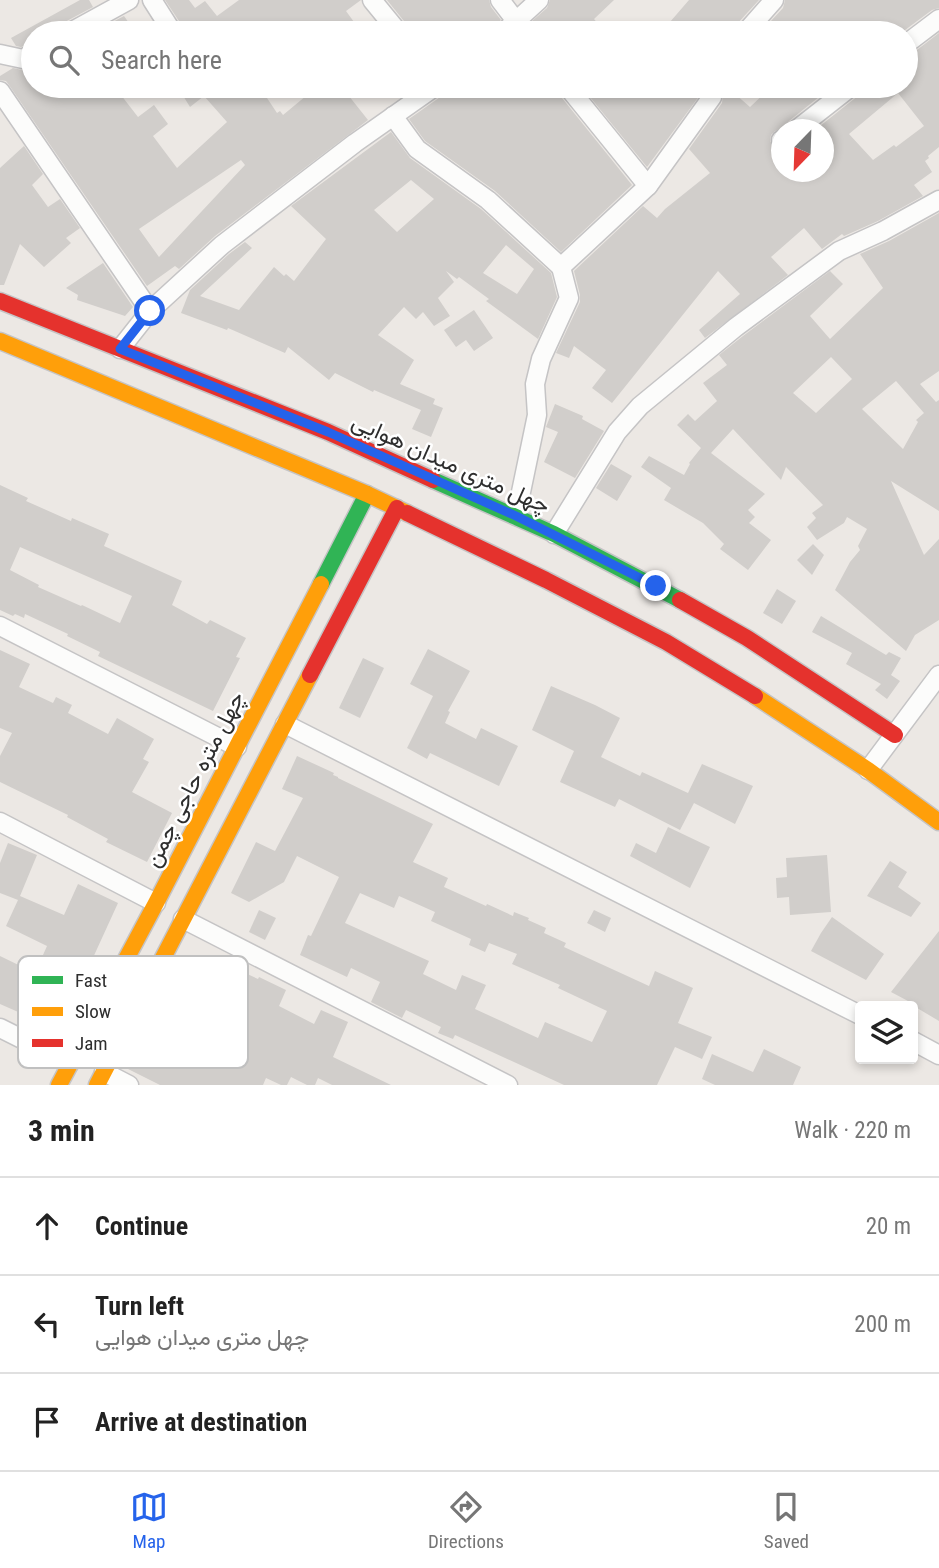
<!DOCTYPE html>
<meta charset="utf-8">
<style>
body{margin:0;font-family:"Roboto Condensed",Vazirmatn,sans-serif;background:#f6f6f6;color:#222}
.controls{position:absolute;right:21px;bottom:21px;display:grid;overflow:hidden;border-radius:7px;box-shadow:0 4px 10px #0003}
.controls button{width:63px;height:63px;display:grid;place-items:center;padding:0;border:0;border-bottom:2px solid #e0e0e0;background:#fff;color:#222;font:35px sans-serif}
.compass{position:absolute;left:771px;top:119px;width:63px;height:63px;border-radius:50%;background:#fff;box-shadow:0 4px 10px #0003;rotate:203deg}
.stop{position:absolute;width:21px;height:21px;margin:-16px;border:5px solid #2563eb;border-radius:50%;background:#fff}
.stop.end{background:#2563eb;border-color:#fff;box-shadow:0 2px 7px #0008}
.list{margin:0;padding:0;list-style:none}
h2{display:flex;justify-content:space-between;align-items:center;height:91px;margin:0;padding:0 28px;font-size:30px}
h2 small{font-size:23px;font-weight:400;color:#767676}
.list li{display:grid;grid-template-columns:46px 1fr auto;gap:21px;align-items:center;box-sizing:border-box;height:98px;padding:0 28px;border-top:2px solid #e0e0e0}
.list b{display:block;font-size:26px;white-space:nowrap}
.list p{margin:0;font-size:23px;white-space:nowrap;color:#767676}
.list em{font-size:23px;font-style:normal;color:#767676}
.icon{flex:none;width:38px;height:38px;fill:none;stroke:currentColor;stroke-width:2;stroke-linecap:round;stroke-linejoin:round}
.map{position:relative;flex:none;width:939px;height:1085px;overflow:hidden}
.search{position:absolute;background:#fff;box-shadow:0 4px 10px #0003;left:21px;right:21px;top:21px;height:77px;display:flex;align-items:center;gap:18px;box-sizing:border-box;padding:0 24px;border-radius:38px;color:#767676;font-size:26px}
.sheet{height:385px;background:#fff}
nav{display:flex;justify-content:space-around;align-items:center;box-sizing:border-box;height:98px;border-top:2px solid #e0e0e0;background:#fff;font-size:19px;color:#767676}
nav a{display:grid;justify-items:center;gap:4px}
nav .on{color:#2563eb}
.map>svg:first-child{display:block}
.building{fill:#d1cecb;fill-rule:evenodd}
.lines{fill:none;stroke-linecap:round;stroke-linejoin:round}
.street-casing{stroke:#c5c4c5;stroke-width:21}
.fast-casing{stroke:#c5c4c5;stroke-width:19}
.slow-casing{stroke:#c5c4c5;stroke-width:19}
.jam-casing{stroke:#c5c4c5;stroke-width:19}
.street{stroke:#fcfcfb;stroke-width:18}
.fast{stroke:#30b455;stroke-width:16}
.slow{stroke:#ff9f0a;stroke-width:16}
.jam{stroke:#e5322d;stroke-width:16}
.route{stroke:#2563eb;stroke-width:9}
.labels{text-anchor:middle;stroke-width:5;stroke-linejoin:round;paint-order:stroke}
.street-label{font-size:23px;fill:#2e2e2e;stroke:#fff}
.key{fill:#fff;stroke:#c0c0c0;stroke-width:2}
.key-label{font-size:19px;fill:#2e2e2e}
</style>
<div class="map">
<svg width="939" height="1085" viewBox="0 0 939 1085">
<rect width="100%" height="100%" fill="#ece8e4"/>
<g class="building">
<path d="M80 0H89L93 7 63 23 59 28 58 33H33V42L21 47 16 46 11 38Z"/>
<path d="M165 0H189L195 8 205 1 217 16 239 0H361L346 11 362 33H322L318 27 309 33H184L183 27Z"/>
<path d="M387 0H489L491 7 501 20 495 25 490 33H410L408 26Z"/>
<path d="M550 0H614L594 19 606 33H536L531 22 547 8Z"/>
<path d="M689 0H759L736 25 734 33H682L670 22Z"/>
<path d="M785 0H939V8L932 10 901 33H760L783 8Z"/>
<path d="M124 16 136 33H92Z"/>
<path d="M939 33V147L928 156 929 158 925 161 932 172 914 185 923 196 878 221 844 236 842 234 822 249 804 228 771 257 788 275 705 338 699 330 740 294 718 271 612 403 592 388 606 370 574 346 569 358 556 353 580 302V295L574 271 643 206 657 218 665 209 710 173 689 149 722 103 723 95 721 86H726L750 107 772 86H817L824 93 789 121 783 129 775 131 771 135 770 141 775 149 781 151V172H823V130H815L859 95 863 86H906V71L913 65 906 55 913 53ZM898 93 924 126 896 147 894 145 873 160 849 134Z"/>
<path d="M33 66V86H114L138 117 154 105 168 124 153 136 177 168 227 122 204 96 190 107 177 86H259L277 113 280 111 283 115 318 86H341L368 120 215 236 179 269 175 266 147 286 9 85 6 81 0 80V76L13 68 22 70ZM241 160 245 165 159 257 139 229Z"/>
<path d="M447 86H556L558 93 632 185 561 252 495 191 425 141 409 119 443 95 446 91Z"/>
<path d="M581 86H698L700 95 647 167Z"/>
<path d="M391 132 410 158 481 209 551 273 557 297 538 339 486 301 489 299 459 277 457 279 446 271 454 282 438 298 450 316 434 326 423 312 416 319 404 307 378 335 414 360 400 384 435 399 433 404 443 408 431 437 412 429 421 410 374 390 373 392 335 373 329 380 288 347 285 353 228 328 227 330 181 313 190 290 229 254 245 242 252 248 200 296 239 310 274 267 284 276 286 274 294 281 326 239 291 206ZM411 180 434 199 397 232 374 210ZM506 245 534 269 517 294 483 273Z"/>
<path d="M24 146 43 174 32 185 48 207 60 199 80 228 66 238 71 243 44 267 20 244 4 285H0V168Z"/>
<path d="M939 213V371L920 384 936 402 939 400V511L891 481 924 555 939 539V620L915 635 906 651 835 590 850 562 860 550 858 546 867 529 847 517 844 523 817 540 807 527 816 518 812 513 823 505 786 467 781 480 733 429 711 453 765 494 748 510 755 517 749 523 771 540 748 570 720 549 724 544 703 523 664 500 671 488 641 467 649 456 684 475 690 464 689 463 701 448 677 425 688 414 695 421 717 401 703 383 727 365 719 355 743 336 830 271 843 284 810 316 830 339 883 288 860 254 889 241ZM831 357 852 379 816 413 793 393ZM896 381 924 413 916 420 918 422 903 449 862 409Z"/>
<path d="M103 263 133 307 125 316 77 300 78 295 66 288Z"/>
<path d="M474 310 493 338 474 351 466 340 456 347 444 330Z"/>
<path d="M555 404 583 416 582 419 604 431 575 478 544 462 558 432 546 427Z"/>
<path d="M611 464 632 476 617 501 596 488Z"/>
<path d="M0 485 28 498 26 501 71 521 72 518 109 534 104 546 182 581 172 605 207 624 210 620 246 638 236 657 240 658 213 711 98 656 100 652 67 636 68 634 25 614 24 618 15 614 13 616 0 610ZM20 547 132 596 120 623 82 605 81 606 38 587 39 585 10 570Z"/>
<path d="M813 544 824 555 812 575 797 560Z"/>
<path d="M777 589 796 601 782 624 763 613Z"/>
<path d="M821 616 886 655 889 652 901 658 891 675 900 681 887 699 875 690 881 684 846 664 852 653 812 632Z"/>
<path d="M428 649 470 671 448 711 450 712 445 723 476 739 481 728 518 746 499 786 430 753 427 759 407 748 433 696 410 684Z"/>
<path d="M0 650 30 664 19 687 53 703 56 697 72 705 68 713 108 734 117 718 154 739 143 759 149 762 132 792 172 813 147 862 106 842 108 839 67 817 68 815 0 782V756L12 733 0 728Z"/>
<path d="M363 658 384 668 360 718 339 708Z"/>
<path d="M551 686 595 705 620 718 601 757 640 776 642 772 688 793 702 764 753 786 735 824 694 803 680 830 619 799 615 807 560 782 574 751 532 730Z"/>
<path d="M297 756 334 773 333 775 338 777V778L433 824 413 862 448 878 444 887 486 906 487 904 513 916 514 912 529 918 528 920 546 928 544 933 566 943 564 947 649 986 655 971 693 988 678 1023 712 1037 702 1059 675 1047 657 1085H564L455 1035 453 1039 438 1033 441 1027 406 1010 402 1018 371 1002 380 982 351 968 347 977 300 955 308 935 311 936 339 877 297 856 284 882 249 902 231 893 256 842 275 851 303 798 282 789ZM360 893 394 908 399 896 435 912 431 921 471 939 469 945 485 952 489 943 517 954 512 964 560 985 558 988 607 1011 592 1042 545 1022 538 1038 475 1009 486 985 462 975 456 990 423 974 429 961 345 923Z"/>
<path d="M668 827 710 847 690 888 630 856 636 843 656 853Z"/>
<path d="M8 843 37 855 20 896 64 915 78 884 118 903 86 973 76 969 50 1026 0 1004V956L35 973 47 946 6 926 18 900 0 893V863Z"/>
<path d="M827 855 831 912 790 915 789 897 777 898 776 878 787 877 786 858Z"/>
<path d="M890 861 907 872 898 887 921 903 911 917 867 896Z"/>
<path d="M259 910 276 918 265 940 249 932Z"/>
<path d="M594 910 611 918 605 932 587 923Z"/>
<path d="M832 917 884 954 866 980 811 951 821 933Z"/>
<path d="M939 931V1021L907 1002 908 1001 891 992Z"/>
<path d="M232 967 258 979 259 977 286 990 279 1006 314 1024 321 1010 348 1022 333 1057 391 1085H332L318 1078 315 1085H307L291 1077 287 1085H281L266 1078 263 1085H160L124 1067 151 1015 162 1020 180 982 191 987 201 968 226 980Z"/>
<path d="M764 1049 801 1067 793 1085H715L702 1079 712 1054 753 1072Z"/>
</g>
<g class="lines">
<g class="street-casing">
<g id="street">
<path d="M152 0 173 33"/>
<path d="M372 0 399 33"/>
<path d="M500 0 525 33"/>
<path d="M69 33 129 0"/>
<path d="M503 33 539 0"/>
<path d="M745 33 774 0"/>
<path d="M906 44 939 19"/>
<path d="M0 54 23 59 33 53"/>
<path d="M567 86 648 186"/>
<path d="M0 91 150 311"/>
<path d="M393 116 417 149 488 200 561 267"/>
<path d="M796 130 852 86"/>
<path d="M781 140H782"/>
<path d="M120 349 150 311 222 245 355 143 436 86"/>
<path d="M516 516 537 415 535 384 541 359 569 298 561 267 648 186 712 97 709 86"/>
<path d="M554 534 617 432 640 406 736 327 839 251 883 231 939 200"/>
<path d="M0 626 237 747"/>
<path d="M285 724 860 1015"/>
<path d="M868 770 939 675"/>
<path d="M0 822 156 903"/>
<path d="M183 919 508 1085"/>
<path d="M0 1028 70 1063"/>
<path d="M913 1041 939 1055"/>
<path d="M104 1072 129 1085"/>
</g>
</g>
<g class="fast-casing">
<g id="fast">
<path d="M433 480 554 534 680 600"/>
<path d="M321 584 367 494"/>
</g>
</g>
<g class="slow-casing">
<g id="slow">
<path d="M0 341 367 494 407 513"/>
<path d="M755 696 868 770 939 822"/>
<path d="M59 1085 156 903 321 584"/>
<path d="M97 1085 310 675"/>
</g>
</g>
<g class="jam-casing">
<g id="jam">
<path d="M0 301 328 432 433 480"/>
<path d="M407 513 546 580 666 642 755 696"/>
<path d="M680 600 747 638 895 735"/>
<path d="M310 675 397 508"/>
</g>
</g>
<use href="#street" class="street"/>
<use href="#fast" class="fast"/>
<use href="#slow" class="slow"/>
<use href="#jam" class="jam"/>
</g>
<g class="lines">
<path class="route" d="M150 311 120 349 328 432 516 516 656 586"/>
</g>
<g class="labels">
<g class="street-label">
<text transform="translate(451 463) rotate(24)" y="8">چهل متری میدان هوایی</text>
<text transform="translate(194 779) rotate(-63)" y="8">چهل متره حاجی چمن</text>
</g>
</g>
<rect x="18" y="956" width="230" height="112" rx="10" class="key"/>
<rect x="32" y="976" width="31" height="8" fill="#30b455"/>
<rect x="32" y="1007" width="31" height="9" fill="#ff9f0a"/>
<rect x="32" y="1039" width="31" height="8" fill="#e5322d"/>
<g class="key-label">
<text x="75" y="987">Fast</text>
<text x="75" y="1018">Slow</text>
<text x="75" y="1050">Jam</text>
</g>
</svg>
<div class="controls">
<button><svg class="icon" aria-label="layers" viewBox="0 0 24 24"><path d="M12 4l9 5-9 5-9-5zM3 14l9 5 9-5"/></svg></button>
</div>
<svg class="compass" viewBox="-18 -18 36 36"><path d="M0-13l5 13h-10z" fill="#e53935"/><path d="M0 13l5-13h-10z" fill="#767676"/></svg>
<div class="stop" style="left:150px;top:311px"></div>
<div class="stop end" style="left:656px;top:586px"></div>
<div class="search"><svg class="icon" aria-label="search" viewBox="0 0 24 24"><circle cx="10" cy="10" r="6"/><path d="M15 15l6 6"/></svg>Search here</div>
</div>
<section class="sheet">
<h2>3 min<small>Walk · 220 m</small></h2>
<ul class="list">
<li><svg class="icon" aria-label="ahead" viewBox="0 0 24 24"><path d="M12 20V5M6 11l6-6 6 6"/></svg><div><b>Continue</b></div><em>20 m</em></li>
<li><svg class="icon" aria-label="left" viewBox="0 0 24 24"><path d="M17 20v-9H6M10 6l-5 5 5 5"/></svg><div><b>Turn left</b><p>چهل متری میدان هوایی</p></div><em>200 m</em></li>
<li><svg class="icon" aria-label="arrive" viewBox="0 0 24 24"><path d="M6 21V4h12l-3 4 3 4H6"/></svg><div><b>Arrive at destination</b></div></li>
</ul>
</section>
<nav>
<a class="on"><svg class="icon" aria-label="map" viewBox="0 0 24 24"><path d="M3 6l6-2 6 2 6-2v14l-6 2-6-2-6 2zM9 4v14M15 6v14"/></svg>Map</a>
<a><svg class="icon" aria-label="directions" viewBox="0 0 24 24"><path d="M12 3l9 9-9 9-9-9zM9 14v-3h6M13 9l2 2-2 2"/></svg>Directions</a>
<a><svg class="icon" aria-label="saved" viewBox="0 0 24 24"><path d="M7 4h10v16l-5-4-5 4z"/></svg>Saved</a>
</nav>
